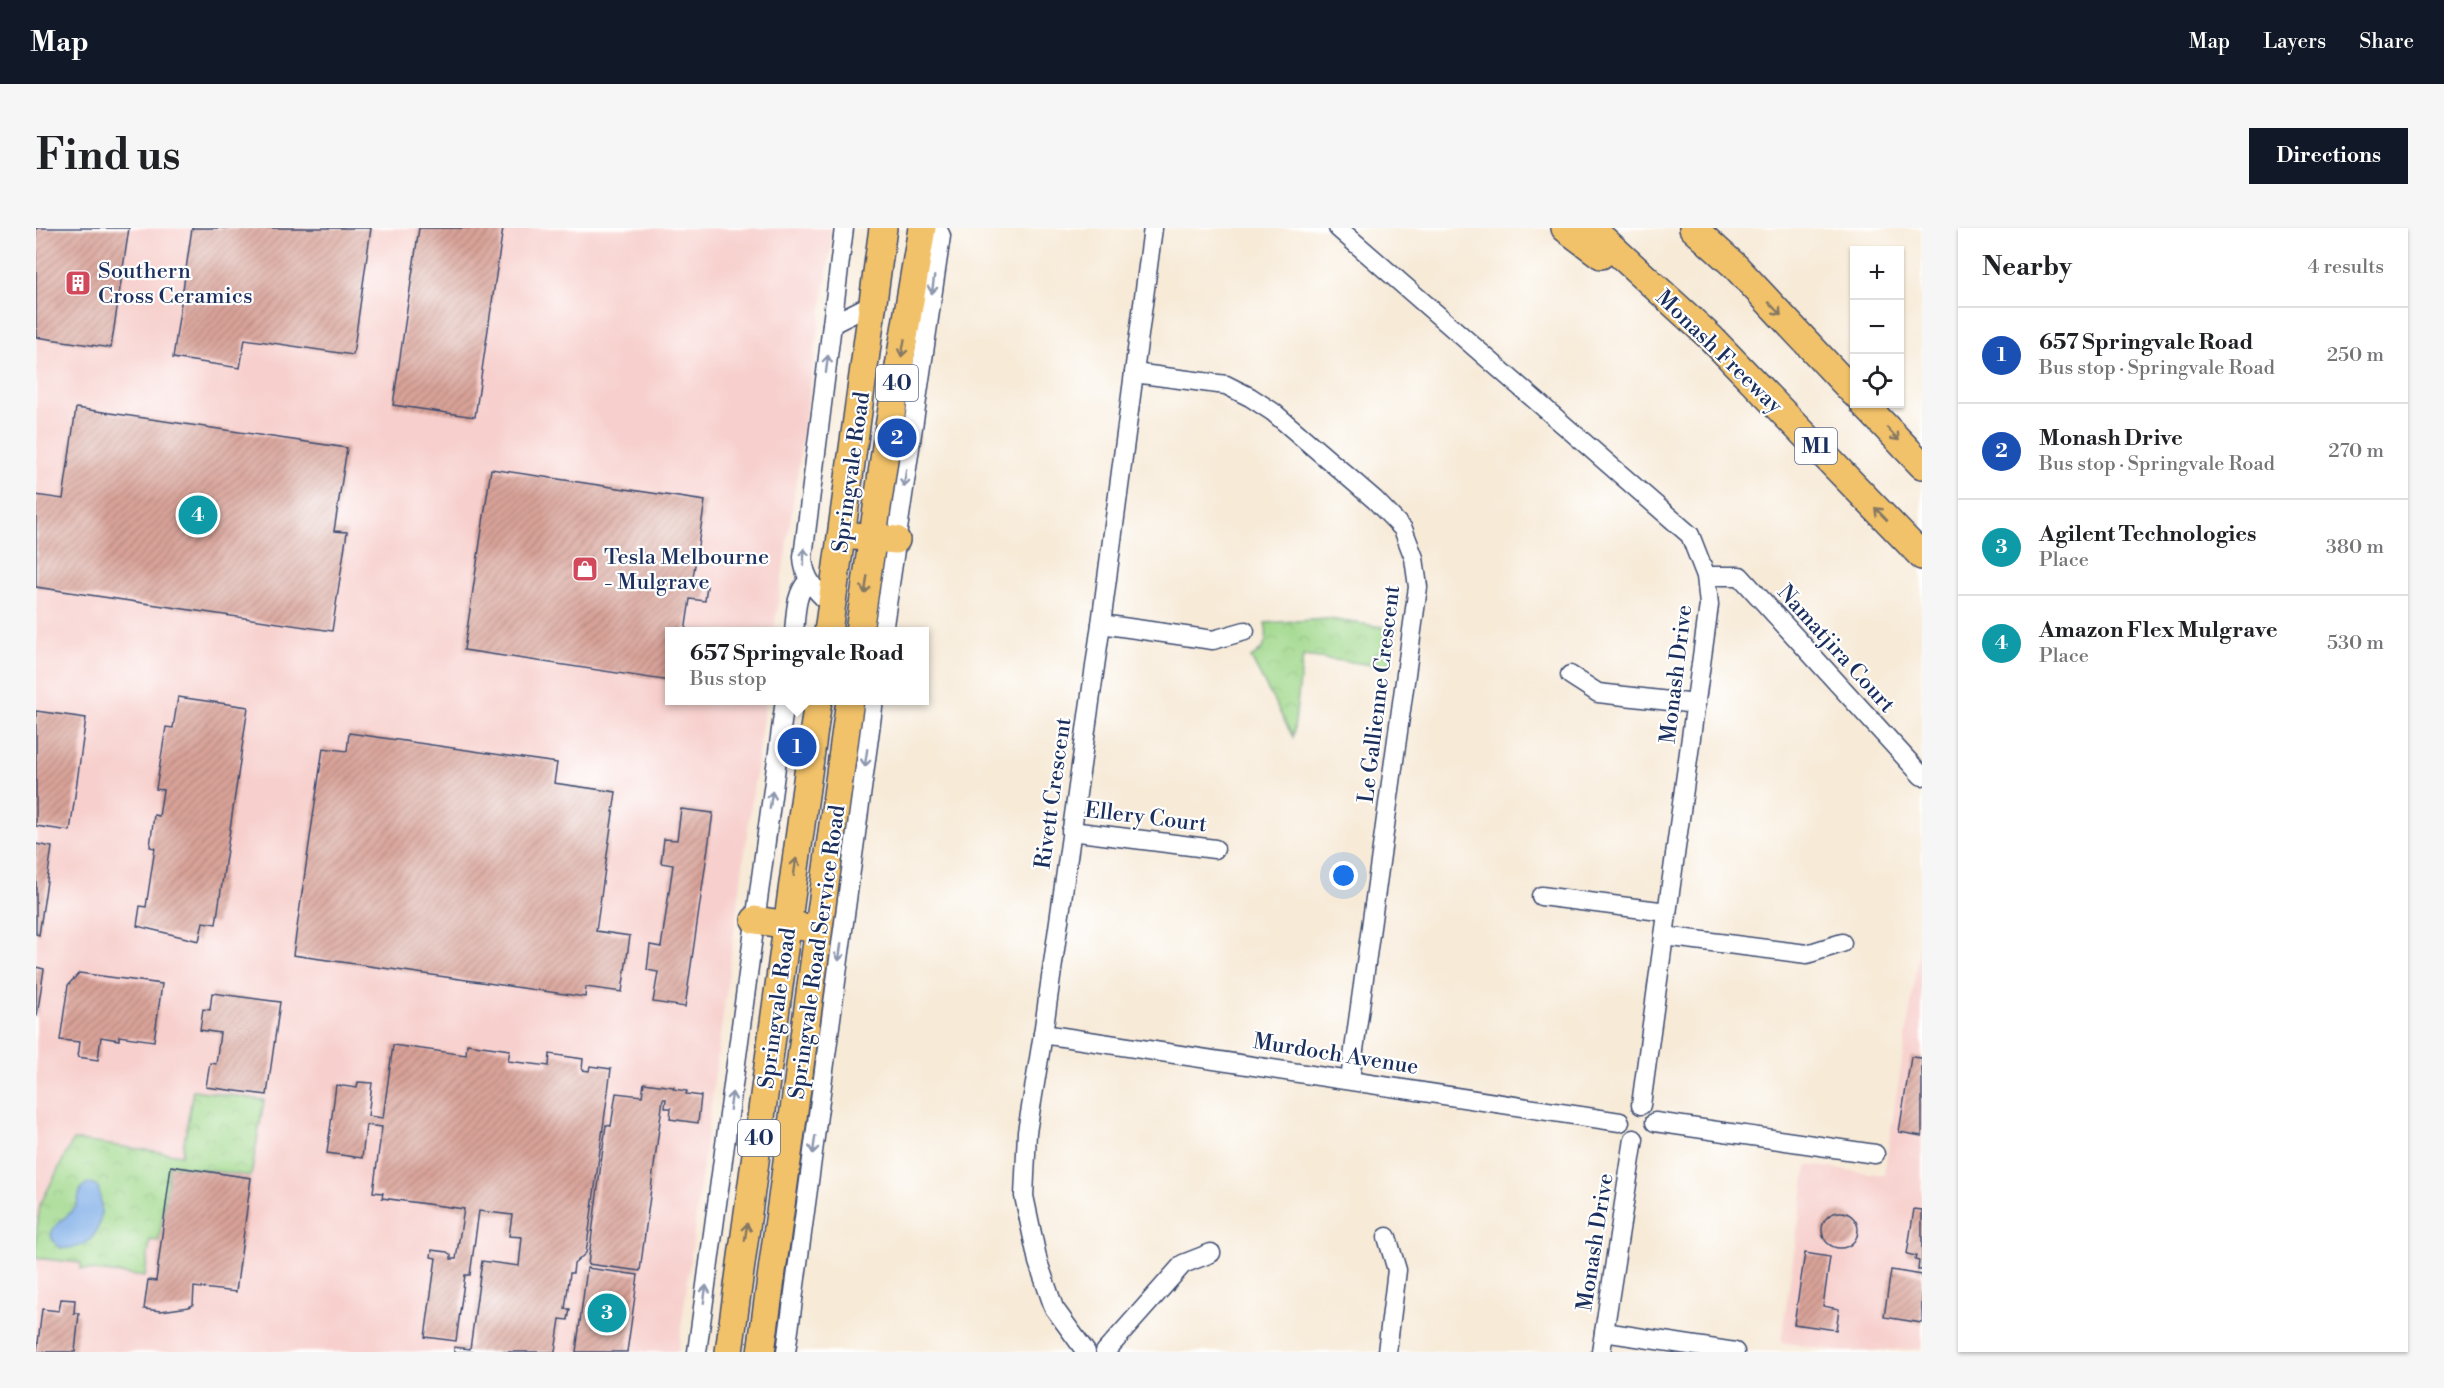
<!DOCTYPE html>
<meta charset="utf-8">
<style>
body{margin:0;font-family:"Libre Bodoni",serif;background:#f6f6f6;color:#202124}
.controls{position:absolute;right:18px;top:18px;display:grid;overflow:hidden;border-radius:0px;box-shadow:0 2px 4px #0004}
.controls button{width:54px;height:54px;display:grid;place-items:center;padding:0;border:0;border-bottom:2px solid #e0e0e0;background:#fff;color:#202124;font:30px sans-serif}
.you{position:absolute;left:1308px;top:648px;width:21px;height:21px;margin:-15px;border:4px solid #fff;border-radius:50%;background:#1a73e8;box-shadow:0 0 0 9px #1a73e833}
.badge{display:grid;place-items:center;width:39px;height:39px;border-radius:50%;background:#111827;color:#fff;font-size:20px;font-weight:700}
.pin{position:absolute;translate:-50% -50%;border:3px solid #fff;box-shadow:0 2px 6px #0006}
.popup{position:absolute;left:629px;top:399px;width:264px;height:78px;box-sizing:border-box;display:grid;place-content:center;border-radius:0px;background:#fff;filter:drop-shadow(0 2px 4px #0005);font-size:20px;white-space:nowrap;color:#757577}
.popup b{font-size:22px;color:#202124}
.popup::after{content:'';position:absolute;left:50%;top:100%;margin-left:-12px;border:12px solid transparent;border-top-color:#fff}
.list{margin:0;padding:0;list-style:none}
h2{display:flex;justify-content:space-between;align-items:center;height:78px;margin:0;padding:0 24px;font-size:26px}
h2 small{font-size:20px;font-weight:400;color:#757577}
.list li{display:grid;grid-template-columns:39px 1fr auto;gap:18px;align-items:center;box-sizing:border-box;height:96px;padding:0 24px;border-top:2px solid #e0e0e0}
.list b{display:block;font-size:22px;white-space:nowrap}
.list p{margin:0;font-size:20px;white-space:nowrap;color:#757577}
.list em{font-size:20px;font-style:normal;color:#757577}
.icon{flex:none;width:33px;height:33px;fill:none;stroke:currentColor;stroke-width:2;stroke-linecap:round;stroke-linejoin:round}
.map{position:relative;flex:none;width:1886px;height:1124px;overflow:hidden;border-radius:0px}
header{display:flex;align-items:center;gap:36px;box-sizing:border-box;height:84px;padding:0 30px;background:#111827;color:#fff}
header strong{font-size:28px}
nav{display:flex;gap:33px;margin-inline-start:auto;font-size:21px}
.intro{display:flex;align-items:center;justify-content:space-between;box-sizing:border-box;height:144px;padding:0 36px}
h1{margin:0;font-size:42px}
.button{padding:15px 27px;border-radius:0px;background:#111827;color:#fff;font-size:21px;font-weight:700}
main{display:flex;gap:36px;padding:0 36px}
aside{flex:1;background:#fff;border-radius:0px;box-shadow:0 2px 4px #0004}
.map>svg:first-child{display:block}
.built{fill:#f7d0cd}
.park{fill:url(#park-crowns);stroke:#5e8474;stroke-width:1.5}
.water{fill:#7bace6;stroke:#4b6ea2;stroke-width:1.5}
.building{fill:url(#building-hatch)}
.lines{fill:none;stroke-linecap:round;stroke-linejoin:round}
.minor-casing{stroke:#3c4b70;stroke-width:21}
.highway-casing{stroke:#3c4b70;stroke-width:30}
.minor{stroke:#fff;stroke-width:18}
.highway{stroke:#f2c26a;stroke-width:27}
.oneway{stroke:#8d97ae}
.oneway2{stroke:#867864}
.labels{text-anchor:middle;stroke-width:4.5;stroke-linejoin:round;paint-order:stroke}
.shield{fill:#fff;stroke:#5f6d8e;stroke-width:1.5}
.shield-label{font-size:21px;font-weight:bold;fill:#1b2f5e}
.poi-label{font-size:22px;fill:#1b2f5e;stroke:#fff;text-anchor:start}
.street-label{font-size:22px;fill:#1b2f5e;stroke:#fff}
</style>
<header>
<strong>Map</strong>
<nav><a>Map</a><a>Layers</a><a>Share</a></nav>
</header>
<div class="intro"><h1>Find us</h1><a class="button">Directions</a></div>
<main>
<div class="map">
<svg width="1886" height="1124" viewBox="0 0 1886 1124">
<defs>
<pattern id="park-crowns" width="20" height="18" patternUnits="userSpaceOnUse" patternTransform="scale(1.5)"><rect width="20" height="18" fill="#a0d88b"/><path d="M2 6a3 3 0 1 1 6 0M12 15a3 3 0 1 1 6 0" fill="none" stroke="#89ba7a"/></pattern>
<pattern id="building-hatch" width="6" height="6" patternUnits="userSpaceOnUse" patternTransform="scale(1.5)"><rect width="6" height="6" fill="#d9a398"/><path d="M-1 1l2-2M0 6l6-6M5 7l2-2" fill="none" stroke="#af857f"/></pattern>
</defs>
<rect width="100%" height="100%" fill="#fff"/>
<filter id="ink" filterUnits="userSpaceOnUse"><feTurbulence type="fractalNoise" baseFrequency=".0167" numOctaves="2"/><feDisplacementMap in="SourceGraphic" scale="12" xChannelSelector="R" yChannelSelector="G"/><feConvolveMatrix kernelMatrix="1 2 1 2 8 2 1 2 1" color-interpolation-filters="sRGB"/></filter>
<filter id="wash" filterUnits="userSpaceOnUse"><feTurbulence type="fractalNoise" baseFrequency=".008" numOctaves="4" result="noise"/><feDisplacementMap in="SourceGraphic" scale="24" xChannelSelector="R" yChannelSelector="G"/><feGaussianBlur stdDeviation="1.35" result="paint"/><feColorMatrix in="noise" values="0 0 0 0 0 0 0 0 0 0 0 0 0 0 0 0 0 1.4 0 .05"/><feComposite in="paint" operator="in"/></filter>
<g filter="url(#wash)">
<rect width="100%" height="100%" fill="#f7ead7"/>
<g class="built">
<path d="M0 0H794L795 18 738 403 634 404V472L729 473 642 1124H0Z"/>
<path d="M1886 706V1121L1805 1124 1745 1114 1771 937 1848 947Z"/>
</g>
<g class="park">
<path d="M1292 391 1360 401 1354 439 1267 428 1257 509 1215 430C1230 421 1233 411 1229 395Z"/>
<path d="M157 862 228 872 215 948 134 937 123 1013 114 1012 109 1049 45 1041V1035L0 1030V1008L4 977 37 912 146 927Z"/>
</g>
<path class="water" d="M52 955 62 959C70 990 63 1023 25 1020 0 1003 30 992 39 980 45 971 40 961 52 955Z"/>
<g id="blocks">
<g class="building">
<path d="M0 0H93L75 120 0 109Z"/>
<path d="M156 0H335L317 127 209 111 204 140 137 130Z"/>
<path d="M383 0H467L439 189 357 177Z"/>
<path d="M40 180 311 220 298 303 311 304 296 403 0 359V267L27 271Z"/>
<path d="M455 241 669 273 656 356 671 358 669 373 654 371 649 404H634V453L428 422Z"/>
<path d="M142 469 212 479 180 696 167 694 163 713 101 698 104 678 110 679 119 620 114 619 118 587 123 588 127 562 120 561 130 499 137 500Z"/>
<path d="M0 483 50 490 34 603 0 598Z"/>
<path d="M313 505 521 535 518 555 580 564 560 703 594 708 586 764 550 759 549 769 257 727 287 520 311 523Z"/>
<path d="M645 581 677 585 649 779 617 774 622 744 611 742 614 717 625 719 637 637 625 635 628 611 641 612Z"/>
<path d="M0 616 16 619 3 707 0 706Z"/>
<path d="M0 739 8 741 1 788H0Z"/>
<path d="M43 745 126 756 118 813 83 808V812L65 809 62 832 42 829 44 814 24 812 32 757Z"/>
<path d="M176 765 244 774 231 867 170 859 174 835 180 836 184 805 164 802 167 781 174 782Z"/>
<path d="M431 816 474 822 472 833 513 838 514 826 547 831 546 842 553 843 554 838 575 841 550 1025 538 1036 537 1045H534L529 1081H534L532 1092 524 1091 519 1124H418V1119L434 1121 446 1033 483 1038 486 1009 473 1008 476 987 443 983 434 1047H429L420 1113 389 1109 400 1030 395 1029 396 1022 411 1024 415 1027V1031H420L428 981 346 970 347 965 337 964 346 899 330 897 326 930 291 925 300 857 321 860 322 854 336 855 332 888 347 890 357 817 430 827Z"/>
<path d="M1875 829 1886 830V908L1863 904Z"/>
<path d="M608 855 638 859 637 861 651 863 650 866 665 868 662 895 634 891 635 880H629L630 871H627L604 1043 552 1036 570 897 575 898 580 865 606 868Z"/>
<path d="M135 938 215 950 200 1064 158 1059 157 1077 153 1079 125 1083 108 1081 112 1052 120 1053Z"/>
<path d="M1878 981 1886 982V1042H1882L1883 1033 1879 1032 1880 1028 1871 1026Z"/>
<circle cx="1804" cy="1002" r="18"/>
<path d="M1769 1025 1794 1029 1787 1078 1803 1081 1800 1102 1758 1096Z"/>
<path d="M551 1040 602 1047 591 1124H540Z"/>
<path d="M1855 1042 1886 1047V1095L1848 1089Z"/>
<path d="M25 1071 39 1072 38 1085H43L39 1124H1L6 1081 23 1083Z"/>
</g>
</g>
</g>
<g filter="url(#ink)">
<use href="#blocks" fill-opacity="0" stroke="#3c4b70" stroke-width="1.5"/>
<g class="lines">
<g class="minor-casing">
<g id="minor">
<path d="M1302 0 1654 307 1670 348 1673 377 1605 877"/>
<path d="M796 96 836 76"/>
<path d="M1098 145 1190 157 1214 169 1237 184 1339 272 1367 301 1378 330 1382 359 1314 851"/>
<path d="M1670 348H1704L1886 548"/>
<path d="M796 378C780 363 768 352 767 329L808 0"/>
<path d="M1065 396 1177 412 1209 403"/>
<path d="M758 404C760 386 759 366 772 353"/>
<path d="M847 404 905 8 901 0"/>
<path d="M1534 447 1562 465 1660 476"/>
<path d="M1035 603 1179 621"/>
<path d="M1505 668 1631 684"/>
<path d="M1628 708 1771 726 1806 715"/>
<path d="M1007 806 1584 894"/>
<path d="M1619 894 1839 926"/>
<path d="M1568 1104 1699 1124"/>
<path d="M661 1124 749 472"/>
<path d="M750 1124 838 472"/>
<path d="M1050 1124 1018 1080 1002 1034 988 968 991 904 1007 806 1065 396 1117 0"/>
<path d="M1069 1124 1147 1036 1175 1025"/>
<path d="M1351 1124 1361 1042 1351 1009"/>
<path d="M1565 1124 1598 911"/>
</g>
</g>
<g class="highway-casing">
<g id="highway">
<path d="M1529 0 1565 27"/>
<path d="M1555 0 1674 109 1886 328"/>
<path d="M1657 0 1699 38 1818 165"/>
<path d="M1828 176 1886 237"/>
<path d="M818 308 860 312"/>
<path d="M792 404 847 0"/>
<path d="M823 404 851 211 886 0"/>
<path d="M719 692 768 699"/>
<path d="M693 1124 782 472"/>
<path d="M725 1124 814 472"/>
</g>
</g>
<use href="#minor" class="minor"/>
<use href="#highway" class="highway"/>
</g>
<defs><path id="oneway-shaft" d="M-6 0H5M1.5-3L5.5 0L1.5 3" fill="none" stroke-width="1.6" stroke-linecap="round" stroke-linejoin="round" transform="scale(1.5)"/></defs>
<g class="oneway">
<use href="#oneway-shaft" transform="translate(897 57) rotate(98)"/>
<use href="#oneway-shaft" transform="translate(791 136) rotate(-83)"/>
<use href="#oneway-shaft" transform="translate(869 250) rotate(98)"/>
<use href="#oneway-shaft" transform="translate(768 329) rotate(-89)"/>
<use href="#oneway-shaft" transform="translate(830 530) rotate(98)"/>
<use href="#oneway-shaft" transform="translate(735 572) rotate(-82)"/>
<use href="#oneway-shaft" transform="translate(804 724) rotate(98)"/>
<use href="#oneway-shaft" transform="translate(695 873) rotate(-82)"/>
<use href="#oneway-shaft" transform="translate(778 917) rotate(98)"/>
<use href="#oneway-shaft" transform="translate(669 1066) rotate(-82)"/>
</g>
<g class="oneway2">
<use href="#oneway-shaft" transform="translate(1739 81) rotate(47)"/>
<use href="#oneway-shaft" transform="translate(867 120) rotate(100)"/>
<use href="#oneway-shaft" transform="translate(1857 206) rotate(47)"/>
<use href="#oneway-shaft" transform="translate(1845 286) rotate(-134)"/>
<use href="#oneway-shaft" transform="translate(830 357) rotate(98)"/>
<use href="#oneway-shaft" transform="translate(759 639) rotate(-82)"/>
<use href="#oneway-shaft" transform="translate(710 1004) rotate(-82)"/>
</g>
</g>
<defs>
<g id="building-square" transform="scale(1.35)"><rect x="-9" y="-9" width="18" height="18" rx="4" fill="#d1495b" stroke="#fff"/><path d="M-4-6H4V6H1V3H-1V6H-4ZM-2.5-4.3h1.7v1.8h-1.7ZM.8-4.3h1.7v1.8H.8ZM-2.5-1h1.7V.8h-1.7ZM.8-1h1.7V.8H.8Z" fill="#fff"/></g>
<g id="shop-square" transform="scale(1.35)"><rect x="-9" y="-9" width="18" height="18" rx="4" fill="#d1495b" stroke="#fff"/><path d="M-5-2.5h2.3a2.7 3.5 0 0 1 5.4 0H5L5.5 6h-11ZM-1.5-2.5h3a1.5 2.3 0 0 0-3 0Z" fill="#fff"/></g>
</defs>
<g fill-rule="evenodd">
<use href="#building-square" x="42" y="55"/>
<use href="#shop-square" x="549" y="341"/>
</g>
<g class="labels">
<g class="shield">
<rect x="840" y="137" width="42" height="36" rx="4.5"/>
<rect x="1759" y="200" width="42" height="36" rx="4.5"/>
<rect x="702" y="892" width="42" height="36" rx="4.5"/>
</g>
<g class="shield-label">
<text x="861" y="162">40</text>
<text x="1780" y="225">M1</text>
<text x="723" y="917">40</text>
</g>
<g class="poi-label">
<text x="62" y="50">Southern<tspan x="62" dy="25">Cross Ceramics</tspan></text>
<text x="568" y="336">Tesla Melbourne<tspan x="568" dy="25">- Mulgrave</tspan></text>
</g>
<g class="street-label">
<text transform="translate(1684 123) rotate(44)" y="8">Monash Freeway</text>
<text transform="translate(814 244) rotate(-82)" y="8">Springvale Road</text>
<text transform="translate(1801 420) rotate(48)" y="8">Namatjira Court</text>
<text transform="translate(1639 446) rotate(-83)" y="8">Monash Drive</text>
<text transform="translate(1342 466) rotate(-83)" y="8">Le Gallienne Crescent</text>
<text transform="translate(1016 565) rotate(-82)" y="8">Rivett Crescent</text>
<text transform="translate(1110 588) rotate(7)" y="8">Ellery Court</text>
<text transform="translate(780 724) rotate(-82)" y="8">Springvale Road Service Road</text>
<text transform="translate(740 780) rotate(-82)" y="8">Springvale Road</text>
<text transform="translate(1300 825) rotate(9)" y="8">Murdoch Avenue</text>
<text transform="translate(1558 1014) rotate(-81)" y="8">Monash Drive</text>
</g>
</g>
</svg>
<div class="controls">
<button>+</button>
<button>−</button>
<button><svg class="icon" aria-label="locate" viewBox="0 0 24 24"><circle cx="12" cy="12" r="6"/><path d="M12 2v4M12 18v4M2 12h4M18 12h4"/></svg></button>
</div>
<div class="you"></div>
<div class="pin badge" style="left:761px;top:519px;background:#1a4fb4">1</div>
<div class="popup"><b>657 Springvale Road</b>Bus stop</div>
<div class="pin badge" style="left:861px;top:210px;background:#1a4fb4">2</div>
<div class="pin badge" style="left:571px;top:1085px;background:#0f9aa8">3</div>
<div class="pin badge" style="left:162px;top:287px;background:#0f9aa8">4</div>
</div>
<aside>
<h2>Nearby<small>4 results</small></h2>
<ul class="list">
<li><span class="badge" style="background:#1a4fb4">1</span><div><b>657 Springvale Road</b><p>Bus stop · Springvale Road</p></div><em>250 m</em></li>
<li><span class="badge" style="background:#1a4fb4">2</span><div><b>Monash Drive</b><p>Bus stop · Springvale Road</p></div><em>270 m</em></li>
<li><span class="badge" style="background:#0f9aa8">3</span><div><b>Agilent Technologies</b><p>Place</p></div><em>380 m</em></li>
<li><span class="badge" style="background:#0f9aa8">4</span><div><b>Amazon Flex Mulgrave</b><p>Place</p></div><em>530 m</em></li>
</ul>
</aside>
</main>
